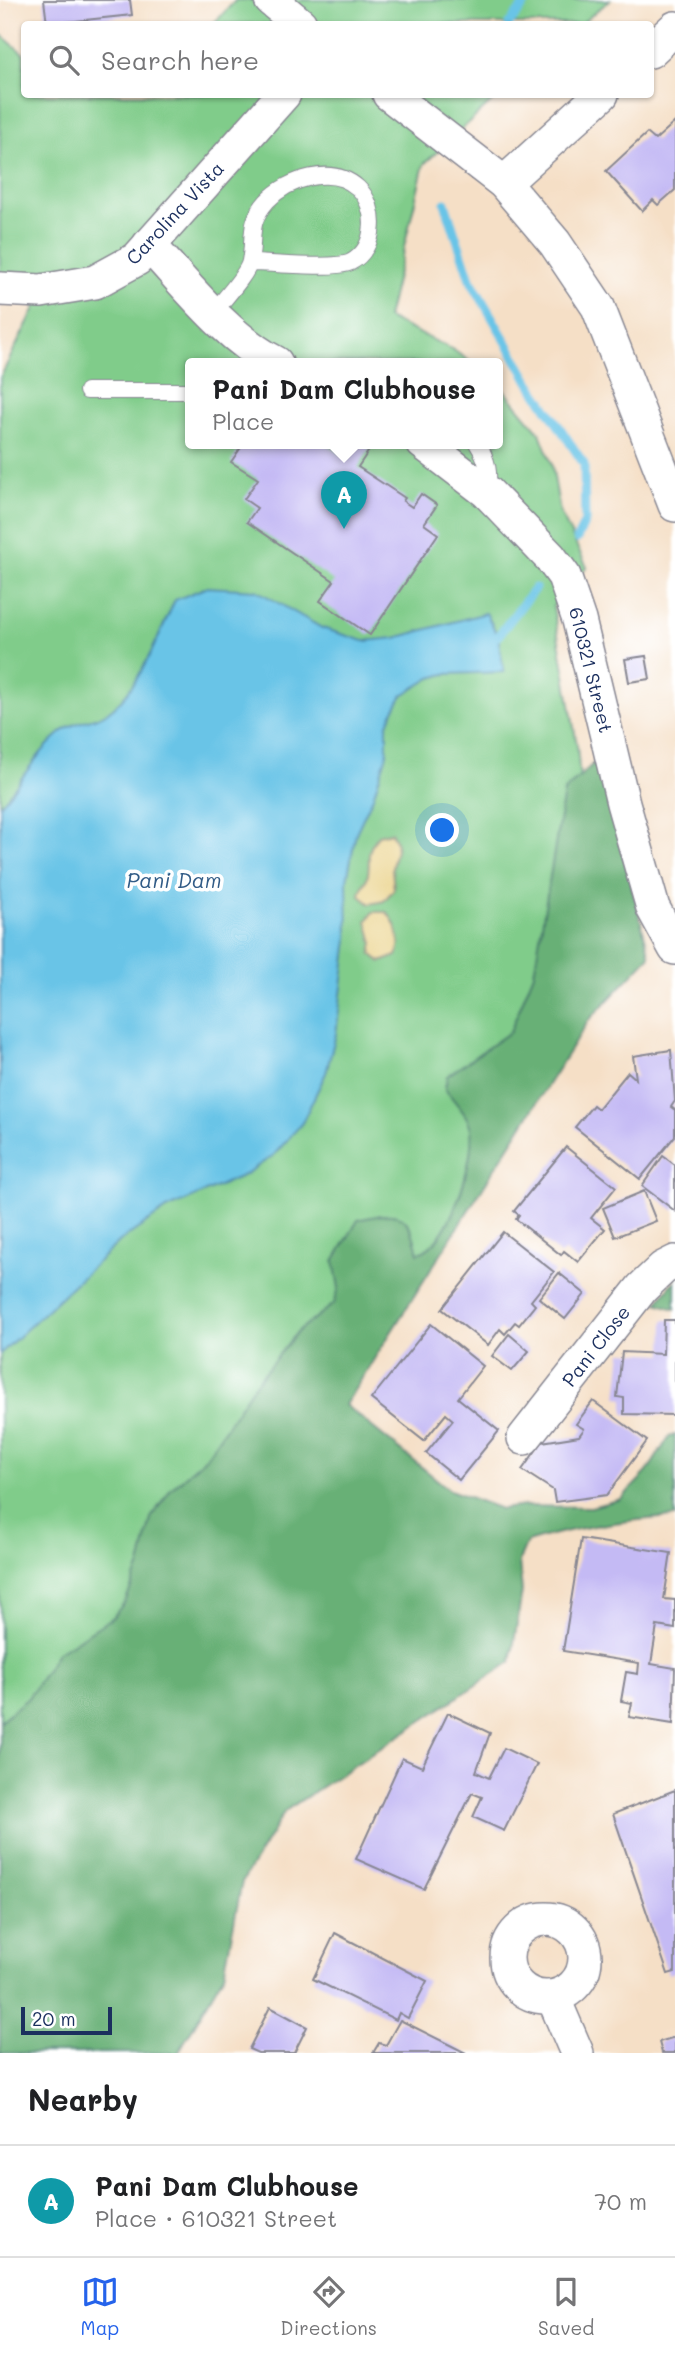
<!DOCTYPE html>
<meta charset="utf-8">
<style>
body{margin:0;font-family:Mali,sans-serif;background:#f6f6f6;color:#202124}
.scale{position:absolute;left:21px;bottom:18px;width:91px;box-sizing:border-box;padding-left:7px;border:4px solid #1b2f5e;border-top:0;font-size:19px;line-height:24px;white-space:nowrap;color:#1b2f5e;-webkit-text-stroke:5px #fff;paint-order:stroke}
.you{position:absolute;left:443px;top:831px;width:24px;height:24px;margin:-18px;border:5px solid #fff;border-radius:50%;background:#1a73e8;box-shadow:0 0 0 10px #1a73e833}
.badge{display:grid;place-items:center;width:46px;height:46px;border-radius:50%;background:#2563eb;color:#fff;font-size:23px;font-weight:700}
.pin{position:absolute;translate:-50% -58px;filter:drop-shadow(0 2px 4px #0008)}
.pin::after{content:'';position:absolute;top:37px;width:24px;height:21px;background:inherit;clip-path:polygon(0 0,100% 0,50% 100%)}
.popup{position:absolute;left:185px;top:358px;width:318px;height:91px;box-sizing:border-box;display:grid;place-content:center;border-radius:7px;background:#fff;filter:drop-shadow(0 2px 5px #0005);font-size:23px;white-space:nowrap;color:#757577}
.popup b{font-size:26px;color:#202124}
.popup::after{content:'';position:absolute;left:50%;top:100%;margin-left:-14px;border:14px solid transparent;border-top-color:#fff}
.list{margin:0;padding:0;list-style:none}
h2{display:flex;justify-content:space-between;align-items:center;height:91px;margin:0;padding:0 28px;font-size:30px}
h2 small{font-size:23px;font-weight:400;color:#757577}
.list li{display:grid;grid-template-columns:46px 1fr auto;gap:21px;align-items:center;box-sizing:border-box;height:112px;padding:0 28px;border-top:2px solid #e0e0e0}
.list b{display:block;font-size:26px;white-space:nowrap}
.list p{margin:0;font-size:23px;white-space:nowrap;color:#757577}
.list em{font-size:23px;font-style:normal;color:#757577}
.icon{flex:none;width:38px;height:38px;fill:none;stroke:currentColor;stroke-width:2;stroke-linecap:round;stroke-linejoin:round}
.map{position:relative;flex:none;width:675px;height:2053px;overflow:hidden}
.search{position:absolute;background:#fff;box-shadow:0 2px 5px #0004;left:21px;right:21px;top:21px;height:77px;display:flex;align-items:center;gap:18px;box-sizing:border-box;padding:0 24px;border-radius:7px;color:#757577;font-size:26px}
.sheet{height:203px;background:#fff}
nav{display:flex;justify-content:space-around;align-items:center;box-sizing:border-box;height:98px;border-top:2px solid #e0e0e0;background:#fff;font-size:19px;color:#757577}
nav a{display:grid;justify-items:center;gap:4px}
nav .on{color:#2563eb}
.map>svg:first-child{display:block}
.green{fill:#80cc8a;stroke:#4e7e74;stroke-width:2}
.forest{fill:#68b076;stroke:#42706a;stroke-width:2}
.sand{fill:#eeda9e;stroke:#84847e;stroke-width:2}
.water{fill:#69c4e7;stroke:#427aa2;stroke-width:2}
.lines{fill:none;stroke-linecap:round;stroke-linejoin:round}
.stream{stroke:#69c4e7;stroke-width:9}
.building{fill:#c4baf4}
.service-casing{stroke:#888792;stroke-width:18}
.minor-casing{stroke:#888792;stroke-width:36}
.service{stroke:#fff;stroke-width:16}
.minor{stroke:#fff;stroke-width:33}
.labels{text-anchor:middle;stroke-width:7;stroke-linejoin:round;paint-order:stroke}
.street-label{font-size:19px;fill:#1b2f5e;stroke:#fff}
.water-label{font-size:21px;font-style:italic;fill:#325c87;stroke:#fff}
</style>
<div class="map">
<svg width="675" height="2053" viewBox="0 0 675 2053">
<rect width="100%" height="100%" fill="#fff"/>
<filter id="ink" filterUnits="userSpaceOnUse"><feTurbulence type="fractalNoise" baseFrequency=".0143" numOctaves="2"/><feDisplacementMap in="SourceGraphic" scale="14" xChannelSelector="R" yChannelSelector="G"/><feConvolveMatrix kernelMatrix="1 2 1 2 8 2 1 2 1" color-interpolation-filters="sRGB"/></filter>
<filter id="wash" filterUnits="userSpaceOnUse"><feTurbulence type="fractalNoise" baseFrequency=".00686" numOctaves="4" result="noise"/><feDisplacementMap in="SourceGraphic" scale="28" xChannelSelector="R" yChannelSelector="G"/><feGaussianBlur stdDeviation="1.57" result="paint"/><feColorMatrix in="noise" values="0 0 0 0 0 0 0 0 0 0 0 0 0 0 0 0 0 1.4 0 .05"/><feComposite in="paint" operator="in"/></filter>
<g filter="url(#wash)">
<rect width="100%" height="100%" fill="#f5dfc6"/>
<g class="green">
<path d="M236 0H610L581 24H213Z"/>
<path d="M0 34 24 54V94L499 95 424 164 387 318 452 349 472 363H190V443H498V383L540 433 552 465 560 512 587 567 553 606 577 745 585 838 465 1209 0 1903V378L35 308 36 277 0 278Z"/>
</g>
<g class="forest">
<path d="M598 759 650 956 589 1020 345 1405 450 1490 501 1509 525 1506 591 1507 621 1499 647 1472 669 1437 675 1435V1517C626 1520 574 1527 527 1542L519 1561 522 1591 511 1662 285 1811 242 1882 224 1974 178 2053H0V1721L28 1698 57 1653 113 1617 126 1600 140 1566 151 1518 171 1489 207 1456 254 1385 298 1331 334 1304 339 1288 334 1261 358 1220C399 1210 409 1211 418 1253 450 1246 475 1160 471 1130 470 1117 453 1100 445 1089L447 1076 510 1032 534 973 564 792Z"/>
<path d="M675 1280V1309L657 1303Z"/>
</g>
<g class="sand">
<path d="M391 832 397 844 392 868 394 889 384 901 370 904 360 896C360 886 367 883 368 874 371 854 364 856 378 835Z"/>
<path d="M373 912H387C396 923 403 942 397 956L381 962 371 954 373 943 367 921Z"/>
</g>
<path class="water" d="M207 587 256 590 322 628 364 641 395 638 486 613 498 636 504 672 445 674 431 678 403 695 392 714 387 726V754L373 797 356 833 347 880 348 939 336 1034 326 1073 302 1123 274 1155 244 1175 167 1209 120 1241 0 1354V805C22 781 36 753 62 732 74 721 92 721 106 713 137 694 160 632 175 600Z"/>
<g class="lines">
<g class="stream">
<path d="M509 24 528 0"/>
<path d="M445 203 470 279 530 383 584 464 585 521 577 539"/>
<path d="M487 640 498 636 535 588"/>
</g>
</g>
<g id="blocks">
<g class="building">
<path d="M44 0H130L132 15 47 24Z"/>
<path d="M675 122V190L658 205 653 200 642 211 606 171 647 133 655 140Z"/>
<path d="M244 443H324L343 456 352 443H374L358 467 405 498 403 501 412 507 421 494 437 505 424 524 438 534 370 635 320 601 334 581 247 522 257 508 244 499 258 479 231 462Z"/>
<path d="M646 656 650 679 629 682 625 659Z"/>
<path d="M671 1050 675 1101 671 1107 675 1110V1136L640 1179 575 1127 593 1105 598 1109 628 1072 636 1079 633 1056Z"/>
<path d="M566 1147 616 1187 591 1218 605 1229 578 1262 564 1251 561 1255 516 1219 519 1215 514 1211Z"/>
<path d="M663 1156 675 1165V1211L642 1186Z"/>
<path d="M644 1191 656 1221 615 1237 603 1208Z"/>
<path d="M503 1232 554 1272 531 1301 535 1305 519 1325 515 1322 505 1334 500 1329 488 1345 442 1309Z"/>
<path d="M559 1273 585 1294 565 1319 539 1298Z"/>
<path d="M664 1320H675V1415L624 1414V1398L617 1397 622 1352 663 1354Z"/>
<path d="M431 1324 483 1366 458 1398 499 1431 459 1480 426 1453 453 1420 446 1414 424 1441 371 1399Z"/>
<path d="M509 1334 529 1351 512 1371 492 1356Z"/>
<path d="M593 1401 647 1441 607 1495 555 1502 553 1490 522 1470 542 1442 579 1436 584 1429 576 1424Z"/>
<path d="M581 1539 671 1553 664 1599 675 1600V1629L657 1626 651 1664 675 1668 673 1724 629 1717 632 1703 621 1701 626 1672 638 1674 639 1663 563 1651Z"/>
<path d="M448 1713 490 1733 476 1772 489 1778 504 1748 537 1764 504 1831 473 1817 482 1797 472 1793 424 1889 356 1859 402 1758 422 1767Z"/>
<path d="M675 1790V1972L668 1974 613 1814Z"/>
<path d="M335 1933 427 1981 408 2018 399 2013 396 2020 313 1979Z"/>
<path d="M270 2007 307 2027 294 2053H258L249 2049Z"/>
<path d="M400 2020 466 2053H373L379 2043 386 2045Z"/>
<path d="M675 2037V2053H662L659 2042Z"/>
</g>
</g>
</g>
<g filter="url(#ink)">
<use href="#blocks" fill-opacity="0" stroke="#888792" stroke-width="2"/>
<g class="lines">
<g class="service-casing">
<g id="service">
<path d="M213 313C222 301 248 274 250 261 255 238 247 223 267 201 288 179 332 164 358 188 378 207 377 248 351 262 335 270 272 263 250 263"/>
<path d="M87 391H190"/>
<path d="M477 443C488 460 490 473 487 492"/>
</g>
</g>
<g class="minor-casing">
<g id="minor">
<path d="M271 0 300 24"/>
<path d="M650 51 675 28"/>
<path d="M389 94 504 183 555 243 598 307 675 505"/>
<path d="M504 183 602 94"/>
<path d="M149 245C187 285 226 337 276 363"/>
<path d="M0 289 41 291 95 282 137 259 284 94"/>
<path d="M423 443 487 492 550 557 564 576 579 620 623 803 653 908 675 948"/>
<path d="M524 1438 642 1288 663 1268 675 1262"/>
<circle cx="546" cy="1958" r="39"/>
<path d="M553 1997 577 2053"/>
</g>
</g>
<use href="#service" class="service"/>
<use href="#minor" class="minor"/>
</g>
</g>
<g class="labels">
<g class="street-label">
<text transform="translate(175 213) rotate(-47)" y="7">Carolina Vista</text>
<text transform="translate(591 670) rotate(76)" y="7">610321 Street</text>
<text transform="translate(596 1346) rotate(-52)" y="7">Pani Close</text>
</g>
<g class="water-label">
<text x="174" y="888">Pani Dam</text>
</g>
</g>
</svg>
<div class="scale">20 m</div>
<div class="you"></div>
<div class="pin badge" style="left:344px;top:529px;background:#0f9aa8">A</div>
<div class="popup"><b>Pani Dam Clubhouse</b>Place</div>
<div class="search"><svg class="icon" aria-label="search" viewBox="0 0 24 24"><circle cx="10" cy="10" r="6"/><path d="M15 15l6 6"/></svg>Search here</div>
</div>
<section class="sheet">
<h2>Nearby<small></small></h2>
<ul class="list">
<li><span class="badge" style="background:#0f9aa8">A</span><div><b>Pani Dam Clubhouse</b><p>Place · 610321 Street</p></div><em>70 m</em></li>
</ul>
</section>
<nav>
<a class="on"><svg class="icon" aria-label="map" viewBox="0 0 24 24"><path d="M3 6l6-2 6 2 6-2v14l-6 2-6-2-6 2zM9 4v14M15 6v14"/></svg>Map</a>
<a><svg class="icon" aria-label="directions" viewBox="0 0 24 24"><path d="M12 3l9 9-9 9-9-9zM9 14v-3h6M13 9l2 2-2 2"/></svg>Directions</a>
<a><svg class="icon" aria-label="saved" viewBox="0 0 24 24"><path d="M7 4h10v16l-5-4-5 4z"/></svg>Saved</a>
</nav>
